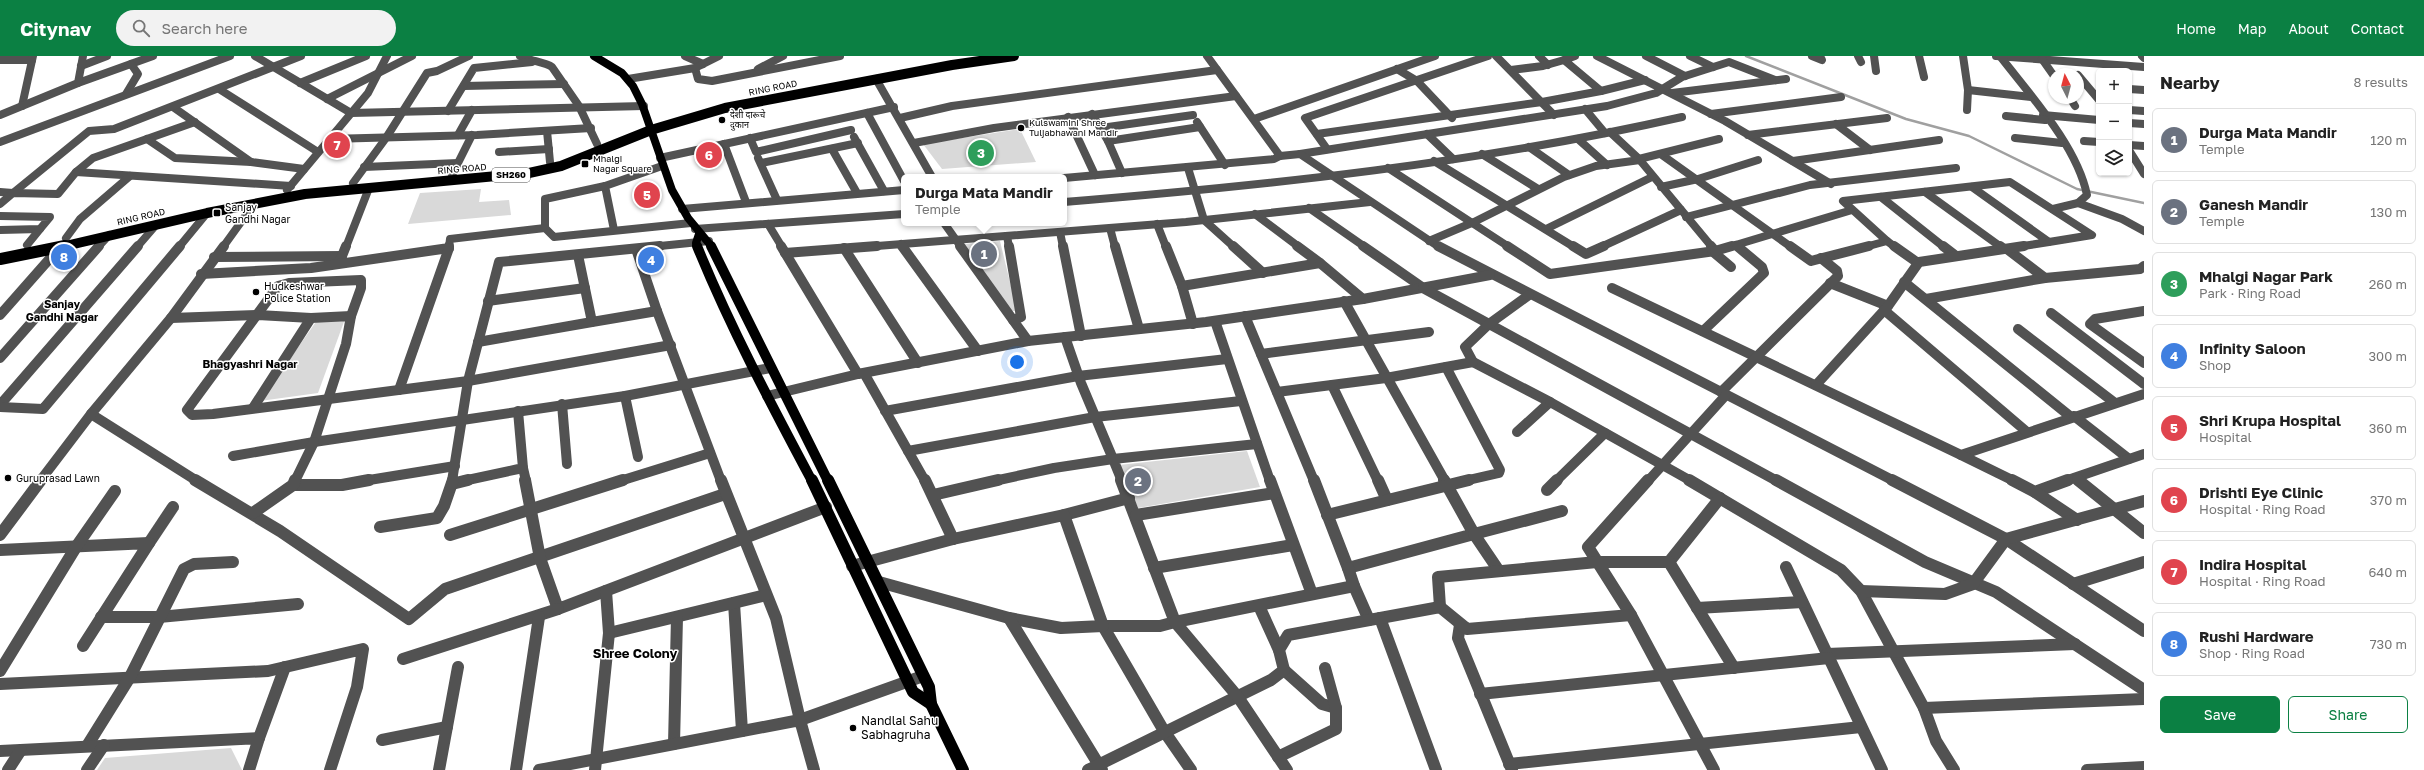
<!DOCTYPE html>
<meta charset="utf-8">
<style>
body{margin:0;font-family:"Golos Text","Noto Sans Devanagari",sans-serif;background:#f2f2f2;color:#222}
.controls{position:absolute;right:12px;top:12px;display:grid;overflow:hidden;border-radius:6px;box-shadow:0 1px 3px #0004}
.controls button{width:36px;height:36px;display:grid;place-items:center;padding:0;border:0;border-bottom:1px solid #e0e0e0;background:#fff;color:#222;font:20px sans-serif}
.compass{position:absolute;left:2048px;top:12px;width:36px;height:36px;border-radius:50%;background:#fff;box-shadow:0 1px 3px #0004;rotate:354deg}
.you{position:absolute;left:1017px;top:306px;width:14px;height:14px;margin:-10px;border:3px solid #fff;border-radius:50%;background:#1a73e8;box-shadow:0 0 0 6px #1a73e833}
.badge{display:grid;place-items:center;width:26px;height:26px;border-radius:50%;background:#0b8043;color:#fff;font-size:13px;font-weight:700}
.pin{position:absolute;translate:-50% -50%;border:2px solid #fff;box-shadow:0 1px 4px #0006}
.popup{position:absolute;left:901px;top:118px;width:166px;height:52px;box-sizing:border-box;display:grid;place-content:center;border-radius:6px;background:#fff;filter:drop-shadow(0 1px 3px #0005);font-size:13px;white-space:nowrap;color:#767676}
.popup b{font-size:15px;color:#222}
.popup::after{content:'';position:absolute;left:50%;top:100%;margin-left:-8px;border:8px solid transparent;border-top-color:#fff}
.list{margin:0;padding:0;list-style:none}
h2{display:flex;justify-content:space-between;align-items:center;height:52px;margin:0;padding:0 16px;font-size:17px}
h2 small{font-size:13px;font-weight:400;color:#767676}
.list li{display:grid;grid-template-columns:26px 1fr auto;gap:12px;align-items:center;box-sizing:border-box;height:64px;margin:0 8px 8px;padding:0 8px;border:1px solid #e0e0e0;border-radius:6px}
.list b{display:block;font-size:15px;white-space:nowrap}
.list p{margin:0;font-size:13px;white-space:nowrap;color:#767676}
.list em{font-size:13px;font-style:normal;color:#767676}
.actions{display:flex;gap:8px;padding:12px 16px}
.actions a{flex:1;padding:9px 0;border:1px solid #0b8043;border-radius:6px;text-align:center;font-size:14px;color:#0b8043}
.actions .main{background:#0b8043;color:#fff}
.icon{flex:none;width:22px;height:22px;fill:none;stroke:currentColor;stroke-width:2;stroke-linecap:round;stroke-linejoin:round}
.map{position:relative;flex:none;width:2144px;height:714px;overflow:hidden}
header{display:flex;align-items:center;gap:24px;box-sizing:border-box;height:56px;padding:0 20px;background:#0b8043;color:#fff}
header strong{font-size:19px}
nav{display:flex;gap:22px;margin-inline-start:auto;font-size:14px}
.search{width:280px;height:36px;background:#f2f2f2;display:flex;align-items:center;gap:10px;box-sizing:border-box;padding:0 14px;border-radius:22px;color:#767676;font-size:15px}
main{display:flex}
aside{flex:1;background:#fff}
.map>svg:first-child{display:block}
.green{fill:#d9d9d9}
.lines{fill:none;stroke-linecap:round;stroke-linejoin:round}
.stream{stroke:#a0a0a0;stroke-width:2.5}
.minor-far2{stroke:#525252;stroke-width:8}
.minor-far1{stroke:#525252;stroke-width:10}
.minor{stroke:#525252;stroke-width:12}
.major-far2{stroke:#000;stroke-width:8}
.major-far1{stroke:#000;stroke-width:10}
.major{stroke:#000;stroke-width:12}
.highway-far1{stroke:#000;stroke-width:10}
.highway{stroke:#000;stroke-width:12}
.poi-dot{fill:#000;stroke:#fff;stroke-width:1.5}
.labels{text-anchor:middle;stroke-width:3;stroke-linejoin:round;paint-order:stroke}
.far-street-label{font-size:9px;fill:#000;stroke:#fff}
.far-poi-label{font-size:9px;fill:#000;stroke:#fff;text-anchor:start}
.shield{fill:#fff;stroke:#4c4c4c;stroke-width:1}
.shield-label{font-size:9px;font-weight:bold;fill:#000}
.poi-label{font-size:10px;fill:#000;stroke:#fff;text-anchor:start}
.neighbourhood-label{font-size:11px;font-weight:bold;fill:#000;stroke:#fff}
.near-poi-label{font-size:12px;fill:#000;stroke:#fff;text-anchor:start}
.near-neighbourhood-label{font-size:13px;font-weight:bold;fill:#000;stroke:#fff}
</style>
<header>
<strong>Citynav</strong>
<div class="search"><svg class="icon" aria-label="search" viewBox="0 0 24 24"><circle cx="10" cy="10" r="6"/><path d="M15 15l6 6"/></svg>Search here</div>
<nav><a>Home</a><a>Map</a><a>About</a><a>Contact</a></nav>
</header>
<main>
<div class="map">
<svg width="2144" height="714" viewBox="0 0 2144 714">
<rect width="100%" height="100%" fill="#fff"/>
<g class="green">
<path d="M1020 73 1036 106 942 113 923 88Z"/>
<path d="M481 133 479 146 509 144 511 159 408 168 420 137Z"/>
<path d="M1000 185 1017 255H1010L964 188Z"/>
<path d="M318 263H345L318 337 260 345Z"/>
<path d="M1247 395 1260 431 1138 452 1119 409Z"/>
<path d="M231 692 242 714H97L105 702Z"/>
</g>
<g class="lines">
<path class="stream" d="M1746 0 1906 63 1969 80 2077 133 2144 147"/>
<g class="minor-far2">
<path d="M255 0 351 57 644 50"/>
<path d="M520 0C530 5 545 6 552 11L579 50 597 88"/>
<path d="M685 0 703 8"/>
<path d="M1496 0 1554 59"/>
<path d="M1539 0 1548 9"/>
<path d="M1597 0 1725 65 1831 128"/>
<path d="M1646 0 1685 20"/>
<path d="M1690 0 1713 11"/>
<path d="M1812 0 1822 4 1820 0"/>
<path d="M1858 0 1861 6"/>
<path d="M1874 0 1876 15"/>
<path d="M1919 0 1924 21"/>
<path d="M1963 0 1968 34 1967 54"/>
<path d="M1996 0 2144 11"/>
<path d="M2000 0C2030 39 2077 90 2087 139L2078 147 2053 153"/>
<path d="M2142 0 2144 2"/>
<path d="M2042 3 2054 20"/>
<path d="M0 4H32"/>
<path d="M81 10 107 0"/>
<path d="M695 12 698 23 712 25 840 0"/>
<path d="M758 13 783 0"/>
<path d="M1397 13 1417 25 1452 62"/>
<path d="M1511 14 1543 10 1564 4"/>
<path d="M2078 19 2099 44"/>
<path d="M628 23 695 12 719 0"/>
<path d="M876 23 932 121"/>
<path d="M78 27 153 0"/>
<path d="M300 27 366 0"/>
<path d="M464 30 564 28"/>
<path d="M219 33 318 96"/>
<path d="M2129 33 2144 34"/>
<path d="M1968 34 2031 41"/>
<path d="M1601 35 1645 24"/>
<path d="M1672 37 1786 23"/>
<path d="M126 38 138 18 131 8"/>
<path d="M2070 42 2075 50"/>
<path d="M327 43 412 0"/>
<path d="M22 50 33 0"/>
<path d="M173 51 251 106 304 113"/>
<path d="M1585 53 1605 77"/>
<path d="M2129 54 2144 55"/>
<path d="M448 55 474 12 532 6"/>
<path d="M867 57 904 125"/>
<path d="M1092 58 1108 85 1122 117"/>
<path d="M1711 58 1841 41"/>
<path d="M0 59 78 27 83 0"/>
<path d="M2043 59 2099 64"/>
<path d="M2006 60 2045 64"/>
<path d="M1068 61 1095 119"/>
<path d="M900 62 952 50 1217 14"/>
<path d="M1254 63 1435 0"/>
<path d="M195 66 93 102 76 116 291 130"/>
<path d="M1197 66 1225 109"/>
<path d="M2129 67 2144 68"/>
<path d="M1836 68 1870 94"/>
<path d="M1101 72 1193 59"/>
<path d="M547 75 550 106"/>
<path d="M1610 76 1639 103 1712 191"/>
<path d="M1317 78 1542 46 1601 35 1564 4 1575 0"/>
<path d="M1427 78 1453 103"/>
<path d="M458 79 472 54"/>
<path d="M1748 79 1887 62"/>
<path d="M854 81 884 135"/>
<path d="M750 82 756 96 851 74"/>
<path d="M2015 82 2062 87"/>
<path d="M147 83 175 102 251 106"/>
<path d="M329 83 477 79 591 72"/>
<path d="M1578 83 1607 109"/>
<path d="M1108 85 1200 71"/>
<path d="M2084 85 2099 86"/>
<path d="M0 86 230 0"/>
<path d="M914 87 994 72 1236 40"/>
<path d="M724 88 746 146"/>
<path d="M2129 89 2144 90"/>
<path d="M1529 91 1569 119"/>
<path d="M832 93 857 137"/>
<path d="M1327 93 1305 62 1488 0"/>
<path d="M2129 94 2144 118"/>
<path d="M499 96 549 93"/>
<path d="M1300 98 1607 50 1656 37 1682 21 1729 6 1775 24"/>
<path d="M1482 98 1538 133"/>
<path d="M1662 99 1791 191"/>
<path d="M1280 100 1300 98 1439 191"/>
<path d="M660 102 894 51"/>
<path d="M758 102 777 144"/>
<path d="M1639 103 1719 83"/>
<path d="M1434 105 1574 191"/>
<path d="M1793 105 1939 84"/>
<path d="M761 107 858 87"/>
<path d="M364 111 458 107"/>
<path d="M1188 112 1204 164 1234 191"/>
<path d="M1388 112 1509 191"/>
<path d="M452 119 472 79"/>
<path d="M1064 122 1274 103 1280 100 1207 0"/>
<path d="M353 127 386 82 427 17 437 15 469 0"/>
<path d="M1661 131 1698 123 1758 104"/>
<path d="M1972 131 2049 186 2017 191"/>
<path d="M287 134 368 37 387 0"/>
<path d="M0 136 13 137 89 75 114 73 301 0"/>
<path d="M1925 136 2001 191"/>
<path d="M1881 141 1944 191"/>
<path d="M1064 146C1271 129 1479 107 1682 61"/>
<path d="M2078 147 2122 163 2144 175"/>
<path d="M0 148 13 137 58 138 76 116"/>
<path d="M1309 152 1365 191"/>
<path d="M682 153 904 134"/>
<path d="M1255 158 1299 191"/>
<path d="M0 160 50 161 40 173 0 174"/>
<path d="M1686 161 1810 129 1956 112"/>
<path d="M944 167 961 191"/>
<path d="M768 168 782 191"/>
<path d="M1157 168 1166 191"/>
<path d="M545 172V143L605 130"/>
<path d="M1110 172 1115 191"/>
<path d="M695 173 904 158"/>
<path d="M1546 173 1652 121"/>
<path d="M614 174 605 130 662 110"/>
<path d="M1060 176 1063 191"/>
<path d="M1007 180 1009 191"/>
<path d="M66 182 80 163 130 120"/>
<path d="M1429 185 1474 166 1564 121 1596 110 1640 104"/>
<path d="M1887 185 1895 191"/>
<path d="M901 188 903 191"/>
<path d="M27 189 40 173"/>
<path d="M1736 189 1738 191"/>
<path d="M98 191 109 179"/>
<path d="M137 191 156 169"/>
<path d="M179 191 207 157"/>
<path d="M223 191 254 148"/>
<path d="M346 191 369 132"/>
<path d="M449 191 450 183 545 172 554 181 691 167"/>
<path d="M650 191 709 185"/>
<path d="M864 191 1186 166 1370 146"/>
<path d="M1601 191 1681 154"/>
<path d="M1729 191 1852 154"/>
<path d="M1865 191 1887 185 1843 145 2010 126 2092 179 2049 186"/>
</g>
<g class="minor-far1">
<path d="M781 190 858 318"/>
<path d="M902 190 978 295"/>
<path d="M960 190 1028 285"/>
<path d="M1009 190 1021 261 1013 264"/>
<path d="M1063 190 1081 280"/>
<path d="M1115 190 1139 273"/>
<path d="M1166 190 1182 230 1320 207 1297 190"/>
<path d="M1233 190 1263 217"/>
<path d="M1363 190 1422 231"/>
<path d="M1438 190 1894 425"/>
<path d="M1507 190 1550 218 1715 195 1711 190"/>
<path d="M1573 190 1586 198 1604 190"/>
<path d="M1790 190 1811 205 1869 190"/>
<path d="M1894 190 1918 207"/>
<path d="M1943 190 1956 200"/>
<path d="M2000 190 2004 193"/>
<path d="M844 192 918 307"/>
<path d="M636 193 657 255"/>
<path d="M1712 195 1731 211"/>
<path d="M1715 195 1732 190"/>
<path d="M785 197 877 190"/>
<path d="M578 199 592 266 657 255 721 425"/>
<path d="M214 201 342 200"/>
<path d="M340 205 346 190"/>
<path d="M1320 207 1363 243 1490 219"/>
<path d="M201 218 311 212 449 192V190"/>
<path d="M2045 222 2140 213 2144 210"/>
<path d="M1904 226 2071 361"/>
<path d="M1830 227 1888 250"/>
<path d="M1182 230 1193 268"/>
<path d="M1423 232 1777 425"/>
<path d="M1612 232 1961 399 2144 338"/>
<path d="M1926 243 2045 222 2007 193"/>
<path d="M488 245 585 232"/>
<path d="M1344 245 1445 425"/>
<path d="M1884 254 2027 376"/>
<path d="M2144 255 2095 263 2090 268 2144 307"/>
<path d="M2051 257 2144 328"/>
<path d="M0 259 60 191"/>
<path d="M351 260 361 232V224L289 227 278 230 187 354 192 359 213 358 468 325 671 289"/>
<path d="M1245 260 1314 425"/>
<path d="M171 262 258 259 311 262 351 260 346 288 314 386 625 340 770 312"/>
<path d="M1215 265 1270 425"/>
<path d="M2018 273 2115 347"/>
<path d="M1703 275 1764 217 1762 211 1737 190"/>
<path d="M478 286 592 266"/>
<path d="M1261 298 1429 276"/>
<path d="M0 302 99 190"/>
<path d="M1473 306 1550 346 1517 376"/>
<path d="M1446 311 1500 414 1499 417 1464 425"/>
<path d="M864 317 925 425"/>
<path d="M1332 329 1378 425"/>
<path d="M1816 329 1888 250 1919 206 2024 190"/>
<path d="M399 334 449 192"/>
<path d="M1277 336 1386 322 1473 306 1465 291 1489 268 1529 239"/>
<path d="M1721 336 1838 220 1837 215 1821 202"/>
<path d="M625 340 638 401"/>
<path d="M767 340 858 318 1028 285 1206 266 1363 243"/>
<path d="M1550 346 1691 425"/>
<path d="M562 348 567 408"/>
<path d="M0 349 138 190"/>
<path d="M0 351 43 353 180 190"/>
<path d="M253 352 311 262"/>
<path d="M885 355 1078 320 1227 303"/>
<path d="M91 358 197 425"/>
<path d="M2074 360 2129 403"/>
<path d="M908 395 1095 361 1241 345"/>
<path d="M1961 399 2014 425"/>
<path d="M233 400 314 386"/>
<path d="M523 412 526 425"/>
<path d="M2075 422 2079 425"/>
<path d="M40 425 91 358 171 262 224 190"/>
<path d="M295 425 314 386"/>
<path d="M363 425 455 410"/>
<path d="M452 425 468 325 499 206 660 190"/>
<path d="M463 425 523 412 518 355"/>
<path d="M620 425 710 397"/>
<path d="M994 425 1054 412 1113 403 1081 327 1065 281"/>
<path d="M1122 425 1113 403 1257 388"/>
<path d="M1556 425 1605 377"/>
<path d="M1648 425 1726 339"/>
<path d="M2065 425 2144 398"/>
</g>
<g class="minor">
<path d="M195 424 280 475 409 563 445 533 725 438"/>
<path d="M525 424 540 502 558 553 826 451"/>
<path d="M721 424 776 562 800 664 923 620"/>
<path d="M925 424 953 483"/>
<path d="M1121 424 1175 566 1160 570H1103L1164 675 1191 714"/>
<path d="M1270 424 1312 538"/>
<path d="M1314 424 1348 512 1474 478 1444 424"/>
<path d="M1378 424 1387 444"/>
<path d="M1648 424 1588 491 1631 559 1714 714"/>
<path d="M1689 424 1841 514 1861 535 1924 652 1936 685 1954 714"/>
<path d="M1776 424 1925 506 1996 536 2144 634"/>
<path d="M1892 424 2006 483 2144 575"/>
<path d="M2012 424 2035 436 2068 424"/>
<path d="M2078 424 2144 477"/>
<path d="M452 428 468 424"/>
<path d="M293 429H342L369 424"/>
<path d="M1547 434 1557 424"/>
<path d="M2035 436 2077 464"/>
<path d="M933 439 998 424"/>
<path d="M253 457 293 429 295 424"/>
<path d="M1064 459 1129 442"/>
<path d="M1136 459 1274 437"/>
<path d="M1327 459 1469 424"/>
<path d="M380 471 437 462 444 450 453 424"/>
<path d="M0 479 41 424"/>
<path d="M450 479 623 424"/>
<path d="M149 487 173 451"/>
<path d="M0 494 149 487 83 590"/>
<path d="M1669 506 1720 442"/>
<path d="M852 510 953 483 1064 459 1103 570 1061 572 1009 562 879 526"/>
<path d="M1786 511 1882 714"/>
<path d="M1154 512 1293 489"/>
<path d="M1499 515 1474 478 1562 455"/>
<path d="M2073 528 2144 506"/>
<path d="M1354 530 1369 564"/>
<path d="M1861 535 1945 538 1973 528 2006 483 2144 445"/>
<path d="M734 547 742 675"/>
<path d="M1259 550 1279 594"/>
<path d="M1440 551 1438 521 1597 506H1669L1734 612"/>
<path d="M1697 552 1802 546"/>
<path d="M101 561H159L298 548"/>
<path d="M1009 562 1102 714"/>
<path d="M1380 562 1436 714"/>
<path d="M1460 569 1458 582 1512 714"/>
<path d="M609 577 766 539"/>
<path d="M1827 598 2075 588"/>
<path d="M403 603 558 553"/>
<path d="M1284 614 1322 648 1336 652"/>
<path d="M0 615 76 491 115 435"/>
<path d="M0 628 268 615 363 593 357 631 330 714"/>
<path d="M1480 638 1829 602"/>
<path d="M1924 652 2144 643"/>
<path d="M259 682 285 611"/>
<path d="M382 684 447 671"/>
<path d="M674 688 677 561"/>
<path d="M87 690 130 621 184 513 194 508 233 506"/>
<path d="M0 695 259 682 249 714"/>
<path d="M1278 701 1336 673V652L1325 612"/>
<path d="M1509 708 1861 671"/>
<path d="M8 714 21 694"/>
<path d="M87 714 104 689"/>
<path d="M439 714 458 611"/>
<path d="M516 714 539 561"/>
<path d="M539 714 800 664 814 714"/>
<path d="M595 714 609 577 606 535"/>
<path d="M1088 714 1271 624 1284 614 1279 594 1288 579 1440 551 1467 573 1631 559"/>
<path d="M1287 714 1238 641 1175 566 1354 530 1348 512"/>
<path d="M2087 714 2144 711"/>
</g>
<g class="major-far2">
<path d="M594 0 622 17 633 30 642 48 672 134 688 162 712 191"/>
<path d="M698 191 696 187 699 178"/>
</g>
<g class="major-far1">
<path d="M697 190C730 271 771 348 812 425"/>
<path d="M711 190 828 425"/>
</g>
<g class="major">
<path d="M812 424 913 636 931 648"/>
<path d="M828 424 929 631 931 648 963 714"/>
</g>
<path class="highway-far1" d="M61 191 207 157 305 138 529 117 561 110 651 74 725 52 952 9 1014 0"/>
<path class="highway" d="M0 203 65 190"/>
</g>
<g class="poi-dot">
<circle cx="722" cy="64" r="4"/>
<circle cx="1021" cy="72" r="4"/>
<rect x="581" y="104" width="8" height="8" rx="2"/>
<rect x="213" y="153" width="8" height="8" rx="2"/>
<circle cx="256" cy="236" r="4"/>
<circle cx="8" cy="422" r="4"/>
<circle cx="853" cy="672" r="4"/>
</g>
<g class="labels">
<g class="far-street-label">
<text transform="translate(773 32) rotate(-11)" y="3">RING ROAD</text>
<text transform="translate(462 113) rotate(-5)" y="3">RING ROAD</text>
<text transform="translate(141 161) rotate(-13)" y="3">RING ROAD</text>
</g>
<g class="far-poi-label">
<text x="730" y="62">देशी दारूचे<tspan x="730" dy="10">दुकान</tspan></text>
<text x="1029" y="70">Kulswamini Shree<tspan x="1029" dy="10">Tuljabhawani Mandir</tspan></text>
<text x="593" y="106">Mhalgi<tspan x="593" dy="10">Nagar Square</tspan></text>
</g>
<rect class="shield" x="492" y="112" width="38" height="14" rx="3"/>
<g class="shield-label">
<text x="511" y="122">SH260</text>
</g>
<g class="poi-label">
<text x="225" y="155">Sanjay<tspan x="225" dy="12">Gandhi Nagar</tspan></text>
<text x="264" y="234">Hudkeshwar<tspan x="264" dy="12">Police Station</tspan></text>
<text x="16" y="426">Guruprasad Lawn</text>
</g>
<g class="neighbourhood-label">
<text x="62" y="252">Sanjay<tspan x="62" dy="13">Gandhi Nagar</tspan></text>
<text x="250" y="312">Bhagyashri Nagar</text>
</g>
<g class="near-poi-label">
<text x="861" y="669">Nandlal Sahu<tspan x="861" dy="14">Sabhagruha</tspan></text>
</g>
<g class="near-neighbourhood-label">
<text x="635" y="602">Shree Colony</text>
</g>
</g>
</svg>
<div class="controls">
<button>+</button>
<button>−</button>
<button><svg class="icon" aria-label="layers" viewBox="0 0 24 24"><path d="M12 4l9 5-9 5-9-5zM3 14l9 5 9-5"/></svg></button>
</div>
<svg class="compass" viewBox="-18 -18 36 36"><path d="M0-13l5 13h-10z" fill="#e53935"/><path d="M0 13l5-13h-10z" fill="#767676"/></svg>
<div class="you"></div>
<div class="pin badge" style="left:984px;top:198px;background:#6b7280">1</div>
<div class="popup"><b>Durga Mata Mandir</b>Temple</div>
<div class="pin badge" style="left:1138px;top:425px;background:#6b7280">2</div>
<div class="pin badge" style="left:981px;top:97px;background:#2e9e5b">3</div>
<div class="pin badge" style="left:651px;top:204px;background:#3f7fe0">4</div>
<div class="pin badge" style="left:647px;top:139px;background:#e0444e">5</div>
<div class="pin badge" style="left:709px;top:99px;background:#e0444e">6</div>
<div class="pin badge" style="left:337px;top:89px;background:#e0444e">7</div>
<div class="pin badge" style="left:64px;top:201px;background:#3f7fe0">8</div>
</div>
<aside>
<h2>Nearby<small>8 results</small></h2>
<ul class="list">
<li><span class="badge" style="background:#6b7280">1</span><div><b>Durga Mata Mandir</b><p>Temple</p></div><em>120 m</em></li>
<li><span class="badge" style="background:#6b7280">2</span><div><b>Ganesh Mandir</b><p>Temple</p></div><em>130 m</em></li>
<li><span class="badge" style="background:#2e9e5b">3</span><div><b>Mhalgi Nagar Park</b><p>Park · Ring Road</p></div><em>260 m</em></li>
<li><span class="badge" style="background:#3f7fe0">4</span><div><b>Infinity Saloon</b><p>Shop</p></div><em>300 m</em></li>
<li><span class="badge" style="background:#e0444e">5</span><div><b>Shri Krupa Hospital</b><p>Hospital</p></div><em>360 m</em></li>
<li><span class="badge" style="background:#e0444e">6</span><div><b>Drishti Eye Clinic</b><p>Hospital · Ring Road</p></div><em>370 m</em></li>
<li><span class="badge" style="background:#e0444e">7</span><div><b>Indira Hospital</b><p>Hospital · Ring Road</p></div><em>640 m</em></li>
<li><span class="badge" style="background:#3f7fe0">8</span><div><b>Rushi Hardware</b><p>Shop · Ring Road</p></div><em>730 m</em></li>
</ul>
<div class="actions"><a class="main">Save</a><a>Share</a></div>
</aside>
</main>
